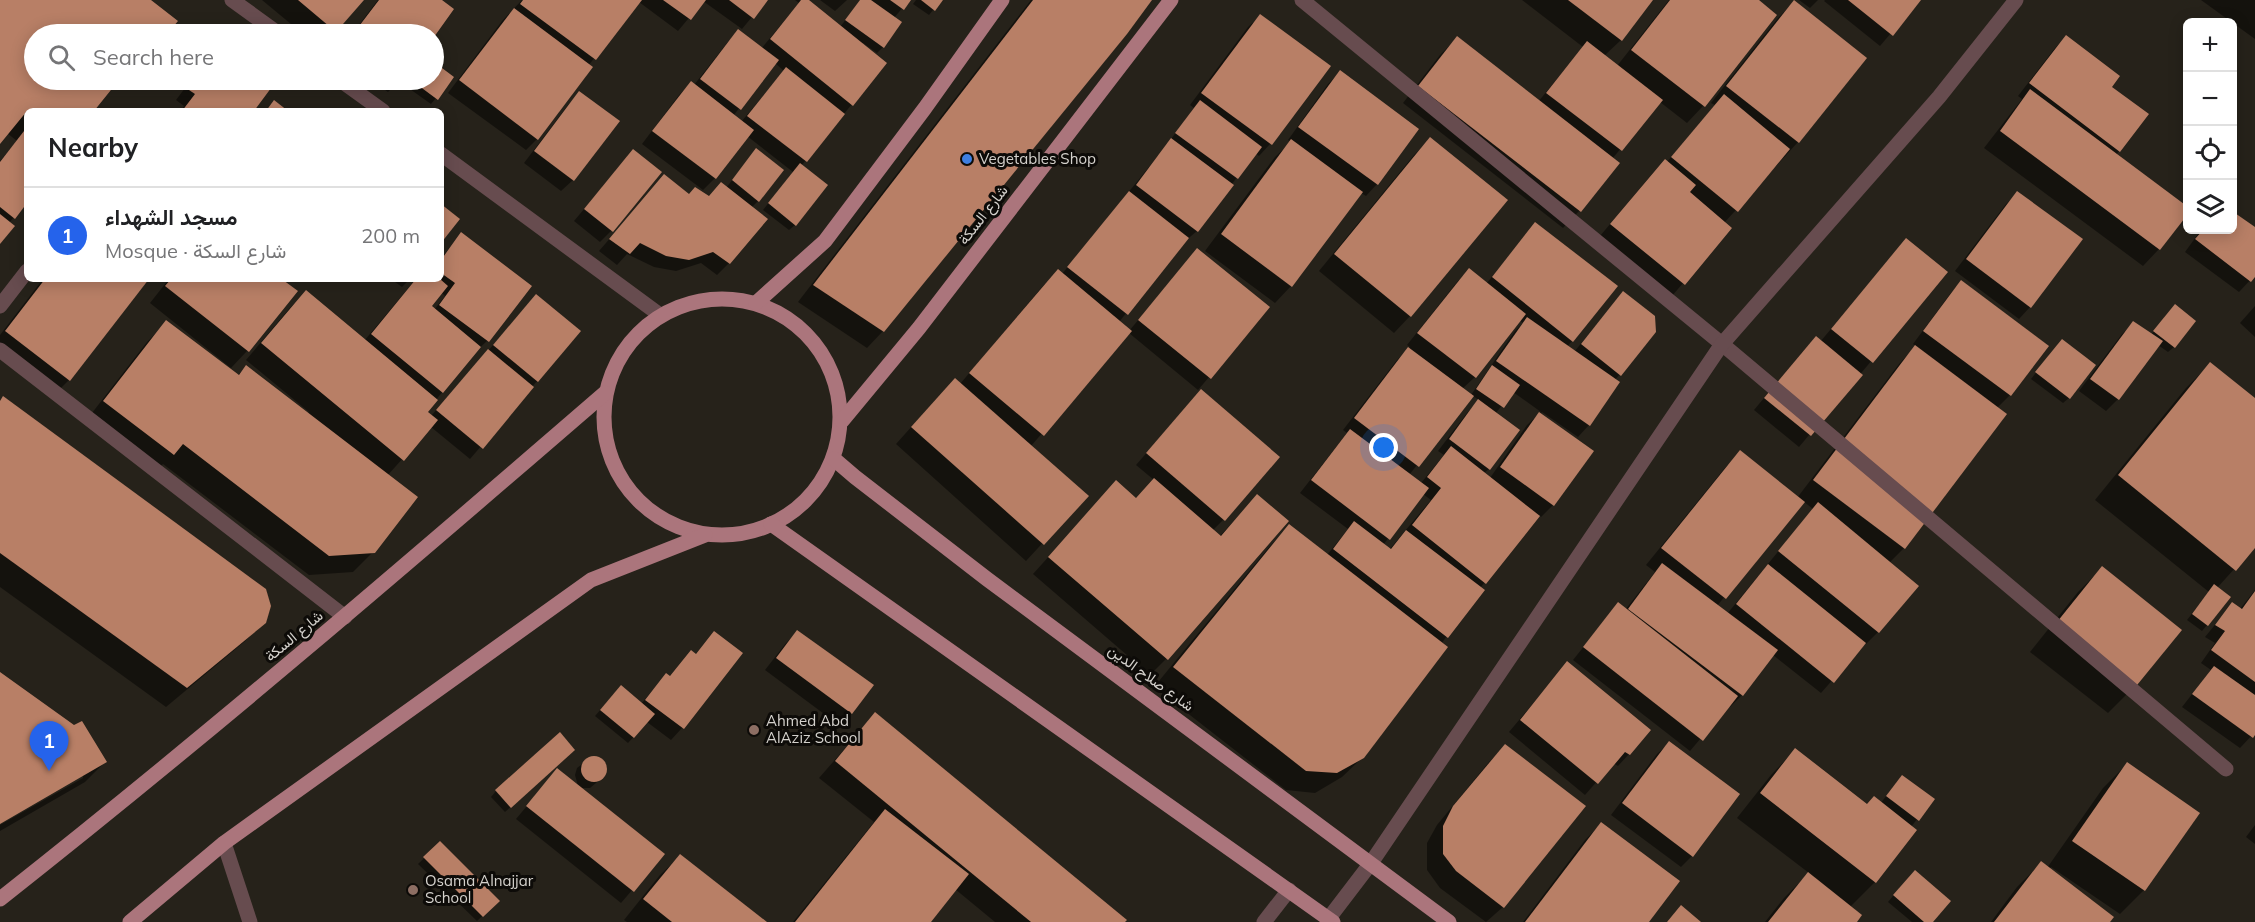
<!DOCTYPE html>
<meta charset="utf-8">
<style>
body{margin:0;font-family:Mulish,Vazirmatn,sans-serif;background:#f6f6f6;color:#202124}
.controls{position:absolute;right:18px;top:18px;display:grid;overflow:hidden;border-radius:9px;box-shadow:0 3px 15px #0003}
.controls button{width:54px;height:54px;display:grid;place-items:center;padding:0;border:0;border-bottom:2px solid #e0e0e0;background:#fff;color:#202124;font:30px sans-serif}
.you{position:absolute;left:1384px;top:448px;width:21px;height:21px;margin:-15px;border:4px solid #fff;border-radius:50%;background:#1a73e8;box-shadow:0 0 0 9px #1a73e833}
.badge{display:grid;place-items:center;width:39px;height:39px;border-radius:50%;background:#2563eb;color:#fff;font-size:20px;font-weight:700}
.pin{position:absolute;translate:-50% -50px;filter:drop-shadow(0 2px 3px #0008)}
.pin::after{content:'';position:absolute;top:32px;width:21px;height:18px;background:inherit;clip-path:polygon(0 0,100% 0,50% 100%)}
.list{margin:0;padding:0;list-style:none}
h2{display:flex;justify-content:space-between;align-items:center;height:78px;margin:0;padding:0 24px;font-size:26px}
h2 small{font-size:20px;font-weight:400;color:#757577}
.list li{display:grid;grid-template-columns:39px 1fr auto;gap:18px;align-items:center;box-sizing:border-box;height:96px;padding:0 24px;border-top:2px solid #e0e0e0}
.list b{display:block;font-size:22px;white-space:nowrap}
.list p{margin:0;font-size:20px;white-space:nowrap;color:#757577}
.list em{font-size:20px;font-style:normal;color:#757577}
.icon{flex:none;width:33px;height:33px;fill:none;stroke:currentColor;stroke-width:2;stroke-linecap:round;stroke-linejoin:round}
.map{position:relative;flex:none;width:2255px;height:922px;overflow:hidden}
.search{position:absolute;background:#fff;box-shadow:0 3px 15px #0003;left:24px;top:24px;width:420px;height:66px;display:flex;align-items:center;gap:15px;box-sizing:border-box;padding:0 21px;border-radius:33px;color:#757577;font-size:22px}
.panel{position:absolute;background:#fff;box-shadow:0 3px 15px #0003;left:24px;top:108px;width:420px;height:174px;border-radius:9px}
.map>svg:first-child{display:block}
.shadow{fill:#0007;fill-rule:evenodd}
.building{fill:#b87f66}
.lines{fill:none;stroke-linecap:round;stroke-linejoin:round}
.minor{stroke:#674c4f;stroke-width:15}
.major{stroke:#ab757c;stroke-width:15}
.shop-dot{fill:#3f7fe0;stroke:#0d0b08;stroke-width:2}
.education-dot{fill:#8d6e63;stroke:#0d0b08;stroke-width:2}
.labels{text-anchor:middle;stroke-width:6;stroke-linejoin:round;paint-order:stroke}
.poi-label{font-size:15px;fill:#d4d1cc;stroke:#0d0b08;text-anchor:start}
.street-label{font-size:15px;fill:#d4d1cc;stroke:#0d0b08}
</style>
<div class="map">
<svg width="2255" height="922" viewBox="0 0 2255 922">
<rect width="100%" height="100%" fill="#26221a"/>
<g class="shadow">
<path d="M0 0H149L176 21 166 34H34V80H117L92 111H27V201L9 223 0 242V161L17 141 7 133 0 142Z"/>
<path d="M262 0H362L332 34H303Z"/>
<path d="M378 0H439L452 10 433 34H352Z"/>
<path d="M522 0H766L742 29 703 1 678 31 639 2 588 66 537 139 526 150 448 93 502 21Z"/>
<path d="M795 0H807L840 27 861 0H909L894 18 883 47 877 53 863 43 862 45 885 64 801 166 795 225 789 230 763 210 793 172 747 136 715 178 703 190 642 144 679 95 691 83 694 85 727 43 738 31 761 49 799 3ZM775 63 784 71 741 122 733 116Z"/>
<path d="M820 0H847L835 11Z"/>
<path d="M916 0H941L929 15 913 4Z"/>
<path d="M1031 0H1150L883 331 867 348 798 302Z"/>
<path d="M1522 0H1651L1621 40 1604 56 1617 66 1669 0H1756L1775 15 1703 106 1687 123 1660 102 1612 159 1618 163 1579 211 1563 228 1403 103 1440 55 1457 38 1538 102 1583 47Z"/>
<path d="M1799 0H1818L1810 8Z"/>
<path d="M1825 0H1919L1880 46 1824 1Z"/>
<path d="M2201 0H2255V39Z"/>
<path d="M1794 2 1865 58 1798 142 1724 223 1730 228 1672 296 1600 236 1653 173 1665 161 1667 162 1715 105 1711 103 1778 18Z"/>
<path d="M1260 16 1329 66 1270 144 1259 156 1255 153 1197 231 1184 242 1119 322 1129 331 1197 250 1268 308 1198 390 1129 333 1031 446 1086 496 1026 561 896 444 939 396 960 384 1042 287 1058 271 1062 274 1166 146 1194 108 1190 105 1248 27Z"/>
<path d="M2066 37 2109 87 2119 151 2116 155 2188 212 2159 249 2143 266 1984 148 2022 99 2018 96 2055 48Z"/>
<path d="M434 64 452 78 431 104 407 87 412 80H434Z"/>
<path d="M1340 72 1377 184 1366 196 1361 193 1291 286 1275 303 1205 251 1275 157 1291 142 1288 140 1328 84Z"/>
<path d="M191 80H275L252 111H181L184 106 176 100Z"/>
<path d="M371 80H400L388 92Z"/>
<path d="M580 93 573 180 561 191 524 163 568 105Z"/>
<path d="M1430 139 1410 316 1394 333 1319 271 1414 155Z"/>
<path d="M633 151 611 231 600 242 574 221Z"/>
<path d="M751 156 758 201 751 208 729 263 717 275 701 263 676 271 654 267 627 254 617 265 599 251 664 176 689 195 708 197 726 188Z"/>
<path d="M2018 193 2030 307 2019 319 1955 271 2006 204Z"/>
<path d="M1536 224 1572 341 1567 347 1574 352 1623 293 1655 332 1615 380 1589 425 1578 437 1542 412 1540 414 1553 505 1541 517 1539 515 1480 588 1363 757 1342 777 1315 793 1286 790 1154 687 1270 546 1290 526 1327 555 1348 529 1300 493 1347 433 1343 430 1397 360 1410 347 1407 345 1457 282 1469 270 1486 284ZM1519 320 1523 323 1515 331 1471 395 1462 389 1475 377ZM1513 392 1541 412 1527 425 1490 478 1484 473 1489 469 1495 414ZM1473 396 1479 400 1467 413 1438 451 1444 455 1421 483 1409 475ZM1423 494 1431 500 1389 550 1383 545Z"/>
<path d="M2255 229V275L2239 292 2185 252 2201 230Z"/>
<path d="M462 234 530 286 487 341 475 352 426 412 431 416 536 296 537 381 470 459 431 427 387 476 373 552 353 572 309 575 163 464 153 474 85 422 147 342 167 322 237 376 246 367 307 414 309 412 246 360 289 309 306 292 364 341 416 279H441V258ZM441 292 445 296 434 310 429 306Z"/>
<path d="M1906 240 1946 272 1799 447 1754 410 1804 350 1816 338 1820 342Z"/>
<path d="M43 279H147L69 380 53 396 0 355V335Z"/>
<path d="M169 279H282L281 281 296 291 247 351 231 368 150 303Z"/>
<path d="M391 279H410L402 287Z"/>
<path d="M1961 282 2047 346 2010 395 1997 408 2005 414 1904 548 1889 563 1917 586 1878 632 1866 644 1865 643 1821 693 1773 655 1742 695 1730 707 1729 705 1690 751 1573 660 1618 604 1625 610 1655 572 1646 565 1724 469 1740 452 1797 498 1899 364 1916 346 1913 344 1950 294ZM1803 501 1813 509 1727 614 1717 606Z"/>
<path d="M2175 306 2174 347 2168 352 2158 345 2118 399 2106 411 2079 391 2122 334 2134 323 2151 335Z"/>
<path d="M2255 306V337L2240 323Z"/>
<path d="M2056 347 2069 398 2063 403 2031 379Z"/>
<path d="M2210 364 2255 400V546L2217 588 2207 625 2202 631 2187 620 2209 592 2095 500 2186 388Z"/>
<path d="M0 402 265 622 244 642 166 707 0 587Z"/>
<path d="M1190 403 1223 520 1212 531 1219 537 1257 496 1166 659 1150 675 1033 574 1116 482 1135 499 1154 480 1136 465Z"/>
<path d="M2102 568 2132 689 2108 713 2030 652 2078 592Z"/>
<path d="M2255 590V732L2240 748 2182 707 2211 670 2201 663 2215 643 2205 637 2232 604 2240 609Z"/>
<path d="M797 632 872 685 851 714 839 725 765 670 786 643Z"/>
<path d="M714 633 741 654 682 728 671 740 647 722 628 743 595 716 615 693 641 704 666 675 669 677 691 652 695 655Z"/>
<path d="M1567 663 1629 754 1618 766 1613 763 1585 795 1509 732Z"/>
<path d="M0 674 105 762 85 782 0 831V825L83 778V774L0 822Z"/>
<path d="M875 714 1123 922H995L955 889 929 922H793L874 822 819 778Z"/>
<path d="M1669 743 1692 856 1681 867 1611 815 1657 754Z"/>
<path d="M1505 746 1503 907 1486 922 1440 888 1427 870V843L1437 825 1489 762Z"/>
<path d="M1795 750 1866 806 1880 804 1897 782 1932 800 1911 827 1875 882 1850 907 1855 922H1765L1784 898 1809 873 1737 818 1771 775Z"/>
<path d="M568 756 505 812 491 797 496 791Z"/>
<path d="M590 758H598L604 762 606 770 603 777 590 788H579L663 854 621 903 516 819 557 770 578 786 575 775 577 768Z"/>
<path d="M2127 764 2198 813 2144 890 2120 914 2051 867 2049 869 2108 922H1991L2017 887 2041 863 2047 868 2103 788Z"/>
<path d="M1601 824 1647 922H1523L1585 840Z"/>
<path d="M2255 825V844L2246 837Z"/>
<path d="M440 843 498 901 477 921 418 864Z"/>
<path d="M680 856 765 922H627L624 920 660 875Z"/>
<path d="M1909 877 1931 922H1912L1888 902Z"/>
</g>
<g class="building">
<path d="M0 0H151L178 21 167 34H34V80H119L94 111H27L0 144Z"/>
<path d="M298 0H364L336 32Z"/>
<path d="M379 0H442L454 9 434 37V34H353Z"/>
<path d="M523 0H642L596 60 520 4Z"/>
<path d="M663 0H706L691 20Z"/>
<path d="M729 0H768L754 19Z"/>
<path d="M801 0H809L887 63 853 106 770 39Z"/>
<path d="M860 0H871L902 22 884 48 845 20Z"/>
<path d="M890 0H911L904 10Z"/>
<path d="M921 0H943L935 11Z"/>
<path d="M1033 0H1152L1127 34 884 332 813 285Z"/>
<path d="M1568 0H1653L1622 41Z"/>
<path d="M1670 0H1759L1777 15 1705 107 1631 50Z"/>
<path d="M1794 0 1867 58 1799 143 1726 86Z"/>
<path d="M1848 0H1921L1893 36Z"/>
<path d="M514 8 593 67 538 140 459 80Z"/>
<path d="M1260 14 1331 66 1272 145 1201 93Z"/>
<path d="M738 29 779 60 741 110 700 79Z"/>
<path d="M2066 35 2120 76 2112 87 2149 114 2120 152 2029 83Z"/>
<path d="M1457 36 1620 163 1581 212 1418 86Z"/>
<path d="M1587 41 1663 100 1622 151 1546 93Z"/>
<path d="M434 62 454 77 438 100 411 80H434Z"/>
<path d="M786 67 845 114 807 162 747 116Z"/>
<path d="M1340 70 1419 129 1378 185 1298 127Z"/>
<path d="M192 80H277L254 111H182L195 94 186 88Z"/>
<path d="M691 81 754 130 716 179 652 131Z"/>
<path d="M2030 89 2188 207V214L2160 250 2000 131Z"/>
<path d="M579 91 620 121 574 181 534 151Z"/>
<path d="M1724 94 1790 149 1738 212 1671 157Z"/>
<path d="M274 100 288 111H266Z"/>
<path d="M1200 100 1262 147 1238 179 1175 133Z"/>
<path d="M24 131 27 134V203L15 219 0 207V162Z"/>
<path d="M1430 137 1508 200 1411 317 1334 254Z"/>
<path d="M1171 138 1234 185 1198 232 1136 185Z"/>
<path d="M1291 139 1363 192 1292 287 1221 234Z"/>
<path d="M756 148 784 170 759 202 732 180Z"/>
<path d="M633 149 662 172 613 232 584 209Z"/>
<path d="M1665 159 1696 185 1690 192 1732 228 1685 285 1610 224Z"/>
<path d="M800 163 828 185 796 226 768 203Z"/>
<path d="M664 174 689 194 695 187 709 196 721 182 768 219 730 264 713 252 689 260 666 256 640 243 630 254 609 239Z"/>
<path d="M1129 191 1189 238 1128 315 1067 267Z"/>
<path d="M2017 191 2083 239 2031 308 1966 259Z"/>
<path d="M441 204 460 219 441 243Z"/>
<path d="M2232 211 2255 227V277L2251 282 2195 239 2203 230H2232Z"/>
<path d="M0 214 15 226 0 244Z"/>
<path d="M1535 222 1618 286 1573 342 1492 277Z"/>
<path d="M461 232 532 286 489 342 439 305 455 283 441 273V260Z"/>
<path d="M1906 238 1948 272 1873 363 1831 329Z"/>
<path d="M1197 248 1270 307 1211 379 1138 320Z"/>
<path d="M1469 268 1526 314 1476 378 1417 333Z"/>
<path d="M1058 269 1132 331 1044 436 969 373Z"/>
<path d="M45 279H149L70 381 5 331Z"/>
<path d="M171 279H284L283 280 298 291 249 352 165 286Z"/>
<path d="M416 279H440L448 286 432 306 481 347 443 393 371 334Z"/>
<path d="M1961 280 2049 346 2011 396 1923 331Z"/>
<path d="M306 290 438 400 428 412 438 420 404 461 261 343Z"/>
<path d="M1623 291 1655 316 1656 332 1621 376 1581 344Z"/>
<path d="M536 294 581 331 538 382 493 345Z"/>
<path d="M2175 304 2196 321 2175 348 2153 331Z"/>
<path d="M1527 317 1620 382 1590 426 1496 361Z"/>
<path d="M166 320 239 375 246 365 418 497 375 553 329 556 183 444 174 455 103 401Z"/>
<path d="M2133 321 2163 341 2119 400 2090 379Z"/>
<path d="M1816 336 1863 375 1811 436 1764 398Z"/>
<path d="M2062 339 2096 365 2070 399 2035 372Z"/>
<path d="M1915 345 2007 414 1905 549 1813 480Z"/>
<path d="M1408 347 1474 396 1419 467 1354 418Z"/>
<path d="M488 349 534 387 483 449 436 410Z"/>
<path d="M2210 362 2255 398V548L2236 571 2118 475Z"/>
<path d="M1492 365 1520 385 1504 408 1476 389Z"/>
<path d="M955 378 1089 496 1044 545 911 427Z"/>
<path d="M1201 389 1280 457 1225 521 1146 453Z"/>
<path d="M3 396 266 589 271 606 266 623 187 688 0 553V401Z"/>
<path d="M1478 399 1520 430 1490 470 1449 439Z"/>
<path d="M1539 412 1594 451 1554 506 1500 467Z"/>
<path d="M1350 429 1429 488 1390 540 1311 480Z"/>
<path d="M1451 446 1540 516 1486 584 1412 525 1441 488 1427 477Z"/>
<path d="M1740 450 1805 502 1726 599 1661 548Z"/>
<path d="M1154 478 1221 536 1257 494 1289 521 1168 660 1048 557 1116 480 1136 498Z"/>
<path d="M1818 502 1919 586 1879 633 1778 551Z"/>
<path d="M1354 521 1391 549 1406 530 1485 590 1448 638 1333 549Z"/>
<path d="M1289 524 1448 647 1364 758 1337 773 1306 771 1173 667Z"/>
<path d="M1662 563 1778 650 1743 696 1628 609Z"/>
<path d="M1768 564 1866 643 1834 683 1736 604Z"/>
<path d="M2102 566 2182 630 2133 690 2053 627Z"/>
<path d="M2214 584 2231 597 2208 626 2192 614Z"/>
<path d="M2255 591V682L2211 650 2225 631 2215 625 2232 602 2242 609Z"/>
<path d="M1618 602 1738 696 1703 741 1583 647Z"/>
<path d="M797 630 874 685 852 714 776 658Z"/>
<path d="M714 631 743 653 684 729 645 700 666 673 670 676 691 650 696 654Z"/>
<path d="M1567 661 1651 730 1630 755 1625 752 1598 784 1520 720Z"/>
<path d="M2214 666 2255 695V735L2253 738 2192 694Z"/>
<path d="M0 672 74 725 82 721 107 762 0 824Z"/>
<path d="M621 685 655 714 634 738 600 710Z"/>
<path d="M875 712 1127 920 1125 922H1031L835 761Z"/>
<path d="M560 732 575 750 511 808 495 790Z"/>
<path d="M1669 741 1740 794 1693 857 1622 803Z"/>
<path d="M1505 744 1586 806 1504 908 1456 871 1443 854V826L1453 806Z"/>
<path d="M1795 748 1867 804 1874 796 1917 830 1876 883 1760 793Z"/>
<circle cx="594" cy="769" r="13"/>
<path d="M2127 762 2200 813 2145 891 2072 841Z"/>
<path d="M557 768 665 854 634 892 526 806Z"/>
<path d="M1902 775 1935 799 1919 821 1886 796Z"/>
<path d="M885 809 969 874 931 922H795Z"/>
<path d="M1601 822 1680 881 1649 922H1525Z"/>
<path d="M440 841 500 901 483 917 423 857Z"/>
<path d="M680 854 767 922H672L643 899Z"/>
<path d="M2041 861 2114 917 2110 922H1994Z"/>
<path d="M1915 870 1951 901 1933 922H1924L1893 895Z"/>
<path d="M1808 872 1862 915 1857 922H1768Z"/>
<path d="M1681 905 1701 922H1667Z"/>
</g>
<g class="lines">
<g class="minor">
<path d="M232 0 279 34"/>
<path d="M1302 0 1722 344 2226 769"/>
<path d="M340 80 383 111"/>
<path d="M441 154 660 315"/>
<path d="M0 306 27 271"/>
<path d="M0 350 345 617"/>
<path d="M224 843 250 922"/>
<path d="M1329 918 1371 863 1722 344 1939 97 2016 0"/>
<path d="M1264 922 1289 890"/>
</g>
<g class="major">
<circle cx="722" cy="417" r="118"/>
<path d="M756 303 825 241 925 108 1002 0"/>
<path d="M842 421 919 328 1171 0"/>
<path d="M834 459 855 477 987 579 1449 922"/>
<path d="M771 524 1333 922"/>
<path d="M0 899C207 736 406 565 605 393"/>
<path d="M130 922 224 843 591 580 705 535"/>
</g>
</g>
<circle class="shop-dot" cx="967" cy="159" r="6"/>
<g class="education-dot">
<circle cx="754" cy="730" r="6"/>
<circle cx="413" cy="890" r="6"/>
</g>
<g class="labels">
<g class="poi-label">
<text x="979" y="164">Vegetables Shop</text>
<text x="766" y="726">Ahmed Abd<tspan x="766" dy="17">AlAziz School</tspan></text>
<text x="425" y="886">Osama Alnajjar<tspan x="425" dy="17">School</tspan></text>
</g>
<g class="street-label">
<text transform="translate(983 215) rotate(-52)" y="5">شارع السكة</text>
<text transform="translate(294 636) rotate(-40)" y="5">شارع السكة</text>
<text transform="translate(1151 678) rotate(36)" y="5">شارع صلاح الدين</text>
</g>
</g>
</svg>
<div class="controls">
<button>+</button>
<button>−</button>
<button><svg class="icon" aria-label="locate" viewBox="0 0 24 24"><circle cx="12" cy="12" r="6"/><path d="M12 2v4M12 18v4M2 12h4M18 12h4"/></svg></button>
<button><svg class="icon" aria-label="layers" viewBox="0 0 24 24"><path d="M12 4l9 5-9 5-9-5zM3 14l9 5 9-5"/></svg></button>
</div>
<div class="you"></div>
<div class="pin badge" style="left:49px;top:771px">1</div>
<div class="search"><svg class="icon" aria-label="search" viewBox="0 0 24 24"><circle cx="10" cy="10" r="6"/><path d="M15 15l6 6"/></svg>Search here</div>
<section class="panel">
<h2>Nearby<small></small></h2>
<ul class="list">
<li><span class="badge">1</span><div><b>مسجد الشهداء</b><p>Mosque · شارع السكة</p></div><em>200 m</em></li>
</ul>
</section>
</div>
